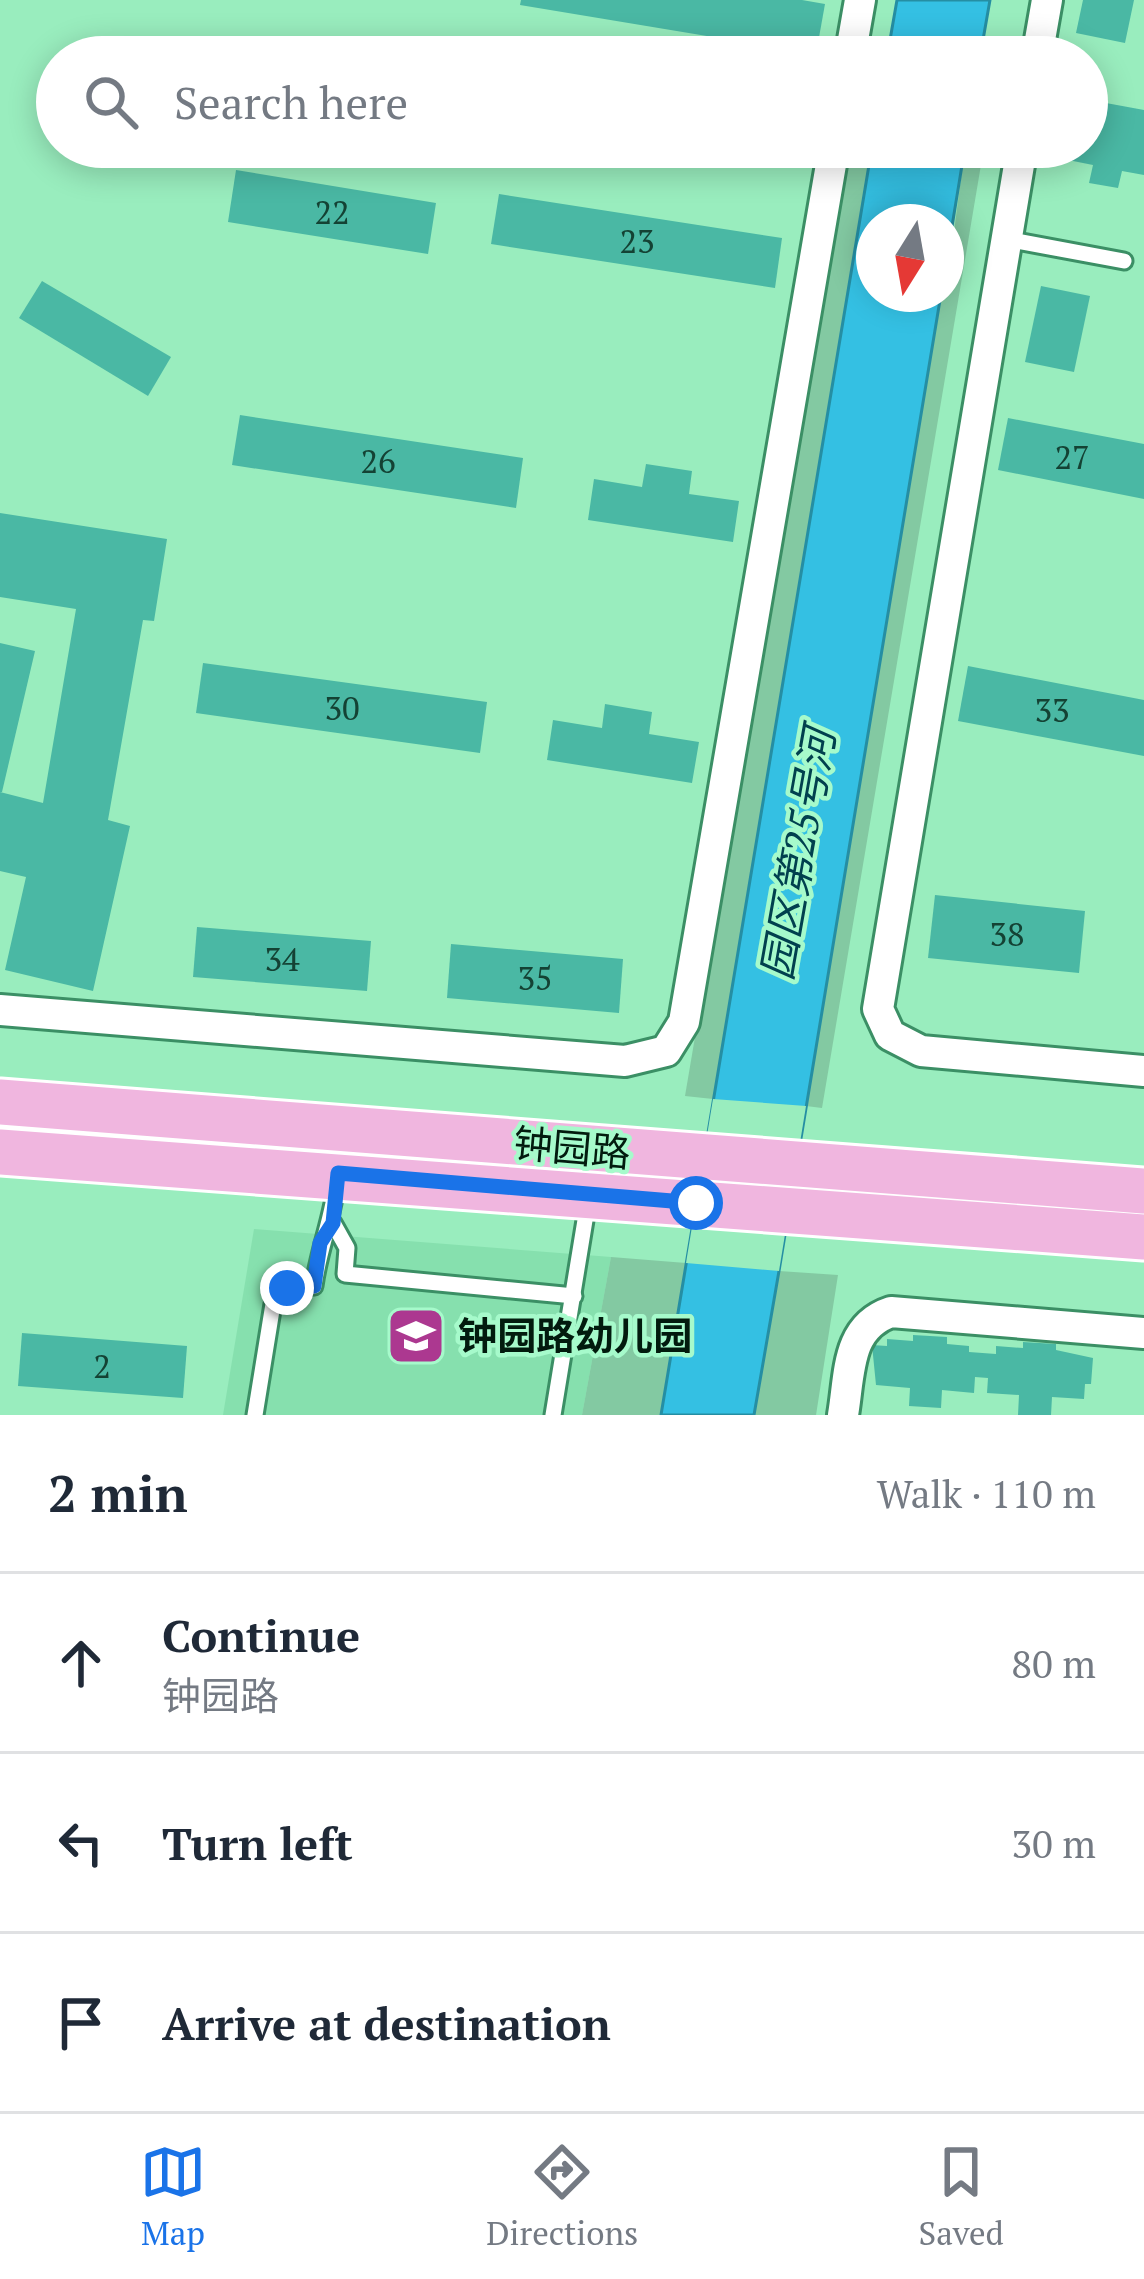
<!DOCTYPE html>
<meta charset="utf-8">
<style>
body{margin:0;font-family:"PT Serif","Noto Sans SC",serif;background:#f2f2f3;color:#1f2937}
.compass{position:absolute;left:856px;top:204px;width:108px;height:108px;border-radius:50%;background:#fff;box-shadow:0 6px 30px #0003;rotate:191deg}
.stop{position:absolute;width:36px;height:36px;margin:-27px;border:9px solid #1a73e8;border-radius:50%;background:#fff}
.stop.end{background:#1a73e8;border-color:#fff;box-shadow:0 3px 12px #0008}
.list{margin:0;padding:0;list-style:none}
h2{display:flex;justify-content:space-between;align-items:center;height:156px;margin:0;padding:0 48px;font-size:51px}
h2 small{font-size:39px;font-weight:400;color:#747a83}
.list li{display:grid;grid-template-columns:78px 1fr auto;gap:36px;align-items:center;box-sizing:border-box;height:180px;padding:0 48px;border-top:3px solid #e0e1e3}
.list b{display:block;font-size:45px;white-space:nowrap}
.list p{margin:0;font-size:39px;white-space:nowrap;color:#747a83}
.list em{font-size:39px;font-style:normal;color:#747a83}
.icon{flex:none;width:66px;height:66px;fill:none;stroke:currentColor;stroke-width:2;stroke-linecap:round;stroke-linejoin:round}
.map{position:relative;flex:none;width:1144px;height:1415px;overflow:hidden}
.search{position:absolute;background:#fff;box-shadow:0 6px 30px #0003;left:36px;right:36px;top:36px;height:132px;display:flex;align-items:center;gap:30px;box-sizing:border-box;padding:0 42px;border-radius:66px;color:#747a83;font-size:45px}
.sheet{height:696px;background:#fff}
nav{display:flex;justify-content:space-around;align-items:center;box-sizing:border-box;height:168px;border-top:3px solid #e0e1e3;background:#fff;font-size:33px;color:#747a83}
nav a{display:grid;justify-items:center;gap:6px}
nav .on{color:#1a73e8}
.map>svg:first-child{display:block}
.built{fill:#86e0ae}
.green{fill:#83c9a2}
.water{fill:#34c0e3;stroke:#258ea3;stroke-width:3}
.pier{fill:#99edbe}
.building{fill:#4ab8a4}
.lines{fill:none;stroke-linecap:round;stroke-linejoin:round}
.service-casing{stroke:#3b8f65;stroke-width:21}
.minor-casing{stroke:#3b8f65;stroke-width:36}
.primary-casing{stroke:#fff;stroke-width:51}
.service{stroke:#fff;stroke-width:15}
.minor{stroke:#fff;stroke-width:30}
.primary{stroke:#f0b6df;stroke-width:45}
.route{stroke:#1a73e8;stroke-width:15}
.labels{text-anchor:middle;stroke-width:9;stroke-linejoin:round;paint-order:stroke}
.number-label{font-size:33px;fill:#144234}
.street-label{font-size:39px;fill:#021b0e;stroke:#a6facb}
.poi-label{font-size:39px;font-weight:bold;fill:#021b0e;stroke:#a6facb;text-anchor:start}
.water-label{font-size:42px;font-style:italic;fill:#01404e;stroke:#a6facb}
</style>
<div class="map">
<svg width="1144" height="1415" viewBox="0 0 1144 1415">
<rect width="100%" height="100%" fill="#99edbe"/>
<path class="built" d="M254 1229 611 1257 582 1415H223Z"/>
<g class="green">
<path d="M846 147H872L713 1099 685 1096Z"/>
<path d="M965 147H984L822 1108 806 1106 941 294H946Z"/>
<path d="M611 1257 686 1263 661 1415H582Z"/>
<path d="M779 1271 838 1275 816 1415H754Z"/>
</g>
<g class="water">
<path d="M897 0H990L980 57H887Z"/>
<path d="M872 147H965L946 263V222H874V294H941L779 1271 754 1415H661Z"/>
</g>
<path class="pier" d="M713 1099 806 1106 779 1271 686 1263Z"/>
<g class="building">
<path d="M521 0H802L825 4 816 54 520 5Z"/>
<path d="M1083 0H1134L1125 43 1076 33Z"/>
<path d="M1106 103 1144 110V175L1122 171 1118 188 1089 183 1093 165 1048 156 1049 147H1087V115L1103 118Z"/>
<path d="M236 170 436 203 428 254 228 222Z"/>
<path d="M499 194 782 238 775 288 491 244Z"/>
<path d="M42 281 171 357 148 396 19 318Z"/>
<path d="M1041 286 1090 296 1074 372 1025 362Z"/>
<path d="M240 415 523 458 516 508 232 465Z"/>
<path d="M1008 418 1144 444V499L998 470Z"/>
<path d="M646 464 692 471 689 494 739 501 733 542 588 520 594 479 642 487Z"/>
<path d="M0 513 167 539 154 621 143 620 108 820 130 826 93 991 5 970 26 877 0 871V792L43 803 76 609 0 597Z"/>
<path d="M0 643 35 651 2 792H0Z"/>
<path d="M203 663 487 702 480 753 196 713Z"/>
<path d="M968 666 1144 700V756L958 721Z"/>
<path d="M605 704 652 712 649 734 699 742 692 783 547 760 553 720 602 728Z"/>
<path d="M935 895 1085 911 1079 973 928 958Z"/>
<path d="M197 927 371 941 367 991 193 977Z"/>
<path d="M451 944 623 959 619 1013 447 998Z"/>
<path d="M22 1333 187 1346 183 1398 18 1386Z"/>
<path d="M913 1335 947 1337V1344L969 1346V1352L996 1354V1346L1023 1348V1342L1056 1344V1350L1093 1358 1091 1384H1085L1084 1399 1052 1397 1051 1415H1018L1019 1395 987 1393 988 1378 975 1377 974 1393 942 1390 941 1408 909 1406 910 1388 876 1385 872 1345 887 1346V1339L913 1341Z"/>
</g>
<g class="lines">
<g class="service-casing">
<g id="service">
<path d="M1006 239 1124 261"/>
<path d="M333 1223 347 1248 345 1274 574 1296"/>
<path d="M255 1415 273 1304 287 1288 314 1286C319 1248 333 1218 337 1179"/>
<path d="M553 1415 588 1202"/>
</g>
</g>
<g class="minor-casing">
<g id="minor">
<path d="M850 57 860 0"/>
<path d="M1037 57 1047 0"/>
<path d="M1022 147 878 1009 890 1035 921 1051 1144 1071"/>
<path d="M0 1010 625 1061 666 1051 684 1022 834 147"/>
<path d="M843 1415C850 1374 846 1327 891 1312L1144 1333"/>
</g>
</g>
<g class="primary-casing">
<g id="primary">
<path d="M0 1102 1144 1191"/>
<path d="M0 1152 1144 1237"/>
</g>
</g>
<use href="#service" class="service"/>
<use href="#minor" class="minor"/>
<use href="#primary" class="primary"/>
</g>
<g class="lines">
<path class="route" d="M287 1288 314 1286 320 1243 333 1223 338 1173 696 1203"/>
</g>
<defs>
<g id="school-square" transform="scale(3)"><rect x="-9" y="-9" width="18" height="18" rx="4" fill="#ac3890" stroke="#a6facb"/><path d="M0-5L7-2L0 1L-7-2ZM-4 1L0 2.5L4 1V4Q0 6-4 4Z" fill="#fff"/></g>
</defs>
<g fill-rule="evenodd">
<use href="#school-square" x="416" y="1336"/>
</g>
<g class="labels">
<g class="number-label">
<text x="332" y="224">22</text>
<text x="637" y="253">23</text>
<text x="1072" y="469">27</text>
<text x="378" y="473">26</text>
<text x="342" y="720">30</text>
<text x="1052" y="722">33</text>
<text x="1007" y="946">38</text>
<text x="282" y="971">34</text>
<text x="535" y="990">35</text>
<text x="102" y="1378">2</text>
</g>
<g class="street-label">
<text transform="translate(572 1148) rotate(5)" y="14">钟园路</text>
</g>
<g class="poi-label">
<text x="458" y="1350">钟园路幼儿园</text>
</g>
<g class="water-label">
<text transform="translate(798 854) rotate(-80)" y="15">园区第25号河</text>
</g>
</g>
</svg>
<svg class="compass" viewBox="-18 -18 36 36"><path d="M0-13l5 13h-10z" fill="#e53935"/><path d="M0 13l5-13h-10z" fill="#747a83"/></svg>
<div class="stop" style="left:696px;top:1203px"></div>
<div class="stop end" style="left:287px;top:1288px"></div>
<div class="search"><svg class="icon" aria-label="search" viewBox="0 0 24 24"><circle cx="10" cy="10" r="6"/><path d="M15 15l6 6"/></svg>Search here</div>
</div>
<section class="sheet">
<h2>2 min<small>Walk · 110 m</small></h2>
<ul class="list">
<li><svg class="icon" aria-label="ahead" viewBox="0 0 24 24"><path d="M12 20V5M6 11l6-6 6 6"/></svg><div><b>Continue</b><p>钟园路</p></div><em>80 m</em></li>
<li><svg class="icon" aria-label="left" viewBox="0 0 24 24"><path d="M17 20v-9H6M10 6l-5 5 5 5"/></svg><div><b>Turn left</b></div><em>30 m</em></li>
<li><svg class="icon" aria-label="arrive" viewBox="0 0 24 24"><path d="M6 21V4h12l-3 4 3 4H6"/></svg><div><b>Arrive at destination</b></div></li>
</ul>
</section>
<nav>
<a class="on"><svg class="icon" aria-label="map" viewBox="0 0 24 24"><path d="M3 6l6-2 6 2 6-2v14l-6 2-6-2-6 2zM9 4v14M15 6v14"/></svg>Map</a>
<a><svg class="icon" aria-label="directions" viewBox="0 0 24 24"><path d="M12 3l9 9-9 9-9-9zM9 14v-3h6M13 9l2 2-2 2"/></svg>Directions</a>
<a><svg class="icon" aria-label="saved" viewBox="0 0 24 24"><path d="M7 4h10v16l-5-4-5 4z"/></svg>Saved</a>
</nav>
